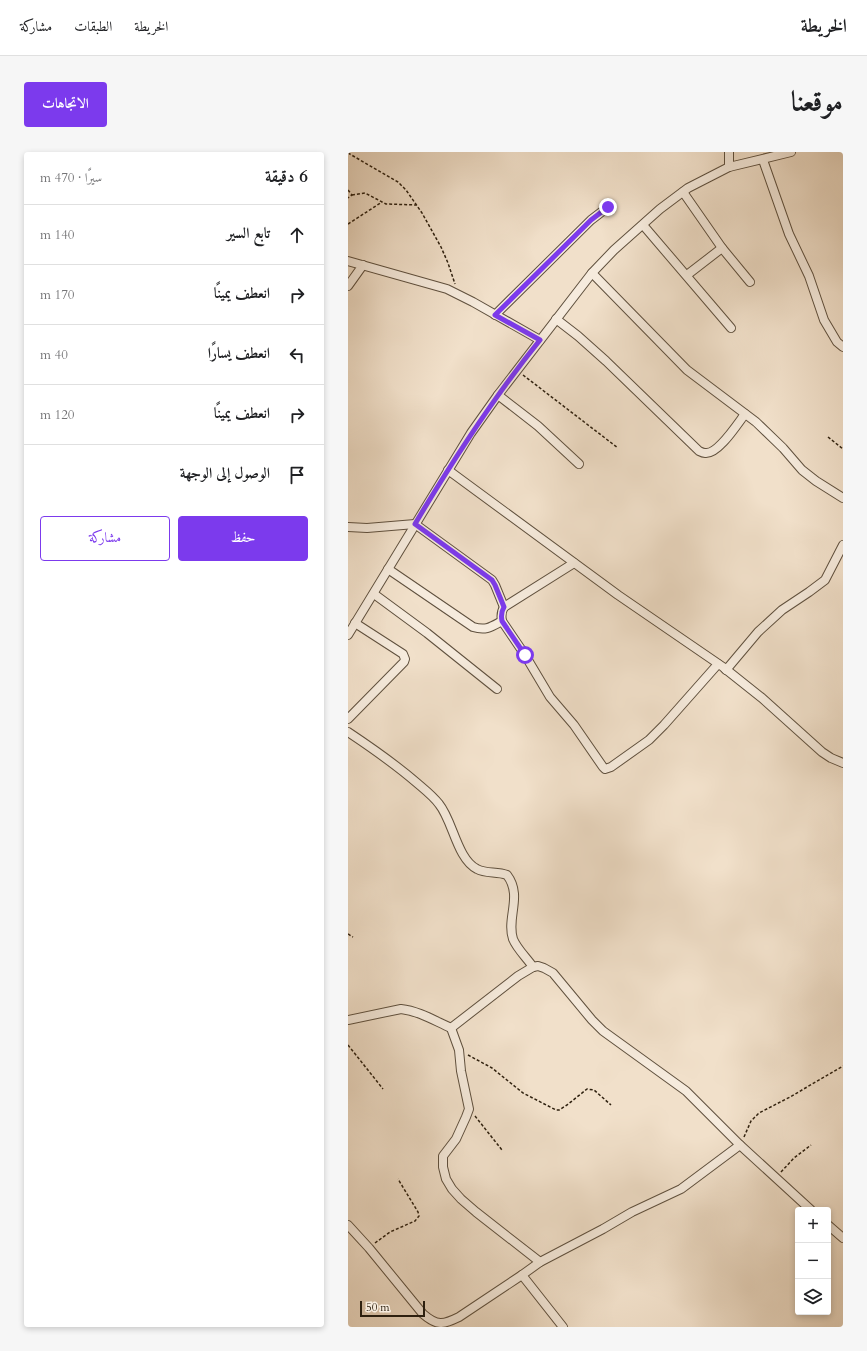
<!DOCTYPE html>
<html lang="ar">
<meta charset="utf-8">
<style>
body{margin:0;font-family:Cardo,Amiri,serif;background:#f6f6f6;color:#202124;direction:rtl}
.controls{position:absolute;right:12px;bottom:12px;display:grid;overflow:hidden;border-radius:4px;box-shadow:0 2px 6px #0003}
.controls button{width:36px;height:36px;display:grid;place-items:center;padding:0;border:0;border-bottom:1px solid #e0e0e0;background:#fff;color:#202124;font:20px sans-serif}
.scale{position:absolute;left:12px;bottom:10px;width:65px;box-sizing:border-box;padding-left:4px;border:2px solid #2e200f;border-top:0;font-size:11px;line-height:14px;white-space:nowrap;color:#2e200f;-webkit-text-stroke:3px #f6ebdd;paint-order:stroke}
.stop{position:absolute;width:12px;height:12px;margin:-9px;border:3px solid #7c3aed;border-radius:50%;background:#fff}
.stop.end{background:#7c3aed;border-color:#fff;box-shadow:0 1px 4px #0008}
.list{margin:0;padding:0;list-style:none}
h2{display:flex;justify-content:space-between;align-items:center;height:52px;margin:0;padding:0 16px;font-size:17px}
h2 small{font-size:13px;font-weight:400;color:#757577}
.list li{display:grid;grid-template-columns:26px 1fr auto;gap:12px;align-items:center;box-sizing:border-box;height:60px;padding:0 16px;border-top:1px solid #e0e0e0}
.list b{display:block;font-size:15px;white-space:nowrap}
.list em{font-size:13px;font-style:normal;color:#757577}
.actions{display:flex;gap:8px;padding:12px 16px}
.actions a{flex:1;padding:9px 0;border:1px solid #7c3aed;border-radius:4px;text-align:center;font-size:14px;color:#7c3aed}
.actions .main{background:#7c3aed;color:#fff}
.icon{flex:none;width:22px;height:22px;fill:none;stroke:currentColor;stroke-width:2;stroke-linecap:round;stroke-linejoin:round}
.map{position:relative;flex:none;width:495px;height:1175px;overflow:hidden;direction:ltr;border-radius:4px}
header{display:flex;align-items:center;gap:24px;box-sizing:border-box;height:56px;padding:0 20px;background:#fff;border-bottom:1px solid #e0e0e0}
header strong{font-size:19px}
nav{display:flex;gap:22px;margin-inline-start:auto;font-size:14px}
.intro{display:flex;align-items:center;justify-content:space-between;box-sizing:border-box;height:96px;padding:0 24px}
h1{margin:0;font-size:28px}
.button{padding:10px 18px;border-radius:4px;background:#7c3aed;color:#fff;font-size:14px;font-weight:700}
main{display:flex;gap:24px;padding:0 24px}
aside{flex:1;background:#fff;border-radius:4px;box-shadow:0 2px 6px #0003}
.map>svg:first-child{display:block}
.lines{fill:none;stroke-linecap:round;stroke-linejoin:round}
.minor-casing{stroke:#5f503e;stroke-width:10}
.path{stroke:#2e200f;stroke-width:1.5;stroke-dasharray:3 2;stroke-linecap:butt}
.minor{stroke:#f6ebdd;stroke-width:8}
.route{stroke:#7c3aed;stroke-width:5}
</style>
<header>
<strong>الخريطة</strong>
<nav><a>الخريطة</a><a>الطبقات</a><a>مشاركة</a></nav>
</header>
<div class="intro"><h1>موقعنا</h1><a class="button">الاتجاهات</a></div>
<main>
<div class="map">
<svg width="495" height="1175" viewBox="0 0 495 1175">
<rect width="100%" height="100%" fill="#f1e0ca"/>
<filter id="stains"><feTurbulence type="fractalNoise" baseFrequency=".005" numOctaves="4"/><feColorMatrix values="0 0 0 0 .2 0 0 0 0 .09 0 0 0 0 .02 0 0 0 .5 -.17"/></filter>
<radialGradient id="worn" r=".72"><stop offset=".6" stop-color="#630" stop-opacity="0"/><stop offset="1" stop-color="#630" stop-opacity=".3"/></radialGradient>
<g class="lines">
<g class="minor-casing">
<g id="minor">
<path d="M415 8 441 82 461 124 476 168 489 190 495 195"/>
<path d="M381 15V0"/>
<path d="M335 40 374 96 402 130"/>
<path d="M295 73 383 176"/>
<path d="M0 109 99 137 125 150 192 188"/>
<path d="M244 121 339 218 408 270 435 296 454 318 468 329 495 346"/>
<path d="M339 123 374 96"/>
<path d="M0 134 15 113"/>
<path d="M147 163 243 68 260 55"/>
<path d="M208 167 230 184 258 209 351 299C353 300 355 301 357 301 370 303 390 271 397 262"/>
<path d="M150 243 190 274 231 312"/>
<path d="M100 318 270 443 375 515 414 546 474 600 483 606 495 611"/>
<path d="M0 375 19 376 67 372 144 428 147 433 156 455"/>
<path d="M226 411 156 455C153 460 153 464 154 469L177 503 202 545 226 573 255 615 257 617 263 615 301 588 316 573 370 512"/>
<path d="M40 417 125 475C138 479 143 475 154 469"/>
<path d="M26 442 79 481 149 537"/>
<path d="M0 483 123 281 150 243 244 121 266 98 312 57 340 36 381 15 443 0"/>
<path d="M378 518 410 480 434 458 461 440 477 428 495 393"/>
<path d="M0 567 56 510 57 507 55 502 7 471"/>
<path d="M0 580C24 596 47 612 69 631 76 637 85 644 91 652 105 669 109 707 129 717 138 722 149 719 159 723 175 744 158 766 165 787 169 797 179 806 185 815"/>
<path d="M0 868 53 857C71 859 87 869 103 876L170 824 185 815 190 814 196 816 205 821 244 868 255 879 338 939 392 993 333 1037 284 1060 255 1077 192 1110 174 1123 111 1165C95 1173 89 1174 75 1162L21 1096 0 1073"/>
<path d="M103 876 111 898 113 919 121 957 118 965 108 987 95 1004V1015L98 1027 104 1037 113 1047 128 1060 192 1110"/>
<path d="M392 993 463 1058"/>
<path d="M480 1073 495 1086"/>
<path d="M174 1123 215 1175"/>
</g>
</g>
<g class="path">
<path d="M0 1 50 30 58 38 74 61 93 95 100 111 107 132"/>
<path d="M0 38 4 43 0 46"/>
<path d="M4 43 17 41 38 52 68 53"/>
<path d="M0 72 34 50"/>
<path d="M175 223 270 296"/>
<path d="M480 285 495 297"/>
<path d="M0 782 5 785"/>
<path d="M0 893 35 937"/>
<path d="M120 903 144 916 175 941 208 958H211L219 953 239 937 246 938 263 953"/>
<path d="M127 964 154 998"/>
<path d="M396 985 403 969 411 961 442 945 495 914"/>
<path d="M433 1020 446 1006 463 993"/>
<path d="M27 1091 42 1080 67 1069 71 1064 70 1060 50 1027"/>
</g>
<use href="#minor" class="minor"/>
</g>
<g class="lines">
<path class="route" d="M177 503 154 469C153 464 153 460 156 455L147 433 144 428 67 372C105 308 145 246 192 188L147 163 243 68 260 55"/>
</g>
<rect width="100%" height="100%" filter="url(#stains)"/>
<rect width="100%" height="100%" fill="url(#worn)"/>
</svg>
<div class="controls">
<button>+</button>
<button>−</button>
<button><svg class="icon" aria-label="layers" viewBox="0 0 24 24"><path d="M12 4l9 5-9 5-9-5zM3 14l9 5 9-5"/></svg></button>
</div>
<div class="scale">50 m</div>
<div class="stop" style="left:177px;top:503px"></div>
<div class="stop end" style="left:260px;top:55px"></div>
</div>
<aside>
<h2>6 دقيقة<small>سيرًا · 470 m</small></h2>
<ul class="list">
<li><svg class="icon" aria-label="ahead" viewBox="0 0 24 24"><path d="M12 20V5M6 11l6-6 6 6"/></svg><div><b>تابع السير</b></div><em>140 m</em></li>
<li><svg class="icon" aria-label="right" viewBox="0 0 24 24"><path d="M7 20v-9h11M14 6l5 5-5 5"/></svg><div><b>انعطف يمينًا</b></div><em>170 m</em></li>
<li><svg class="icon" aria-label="left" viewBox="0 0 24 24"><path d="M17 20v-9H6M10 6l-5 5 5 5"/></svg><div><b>انعطف يسارًا</b></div><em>40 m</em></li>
<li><svg class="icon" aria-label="right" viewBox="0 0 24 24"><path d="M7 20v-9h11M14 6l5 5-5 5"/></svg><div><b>انعطف يمينًا</b></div><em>120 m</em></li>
<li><svg class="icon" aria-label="arrive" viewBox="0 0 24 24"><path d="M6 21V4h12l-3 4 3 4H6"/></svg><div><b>الوصول إلى الوجهة</b></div></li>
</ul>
<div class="actions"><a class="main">حفظ</a><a>مشاركة</a></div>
</aside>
</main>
